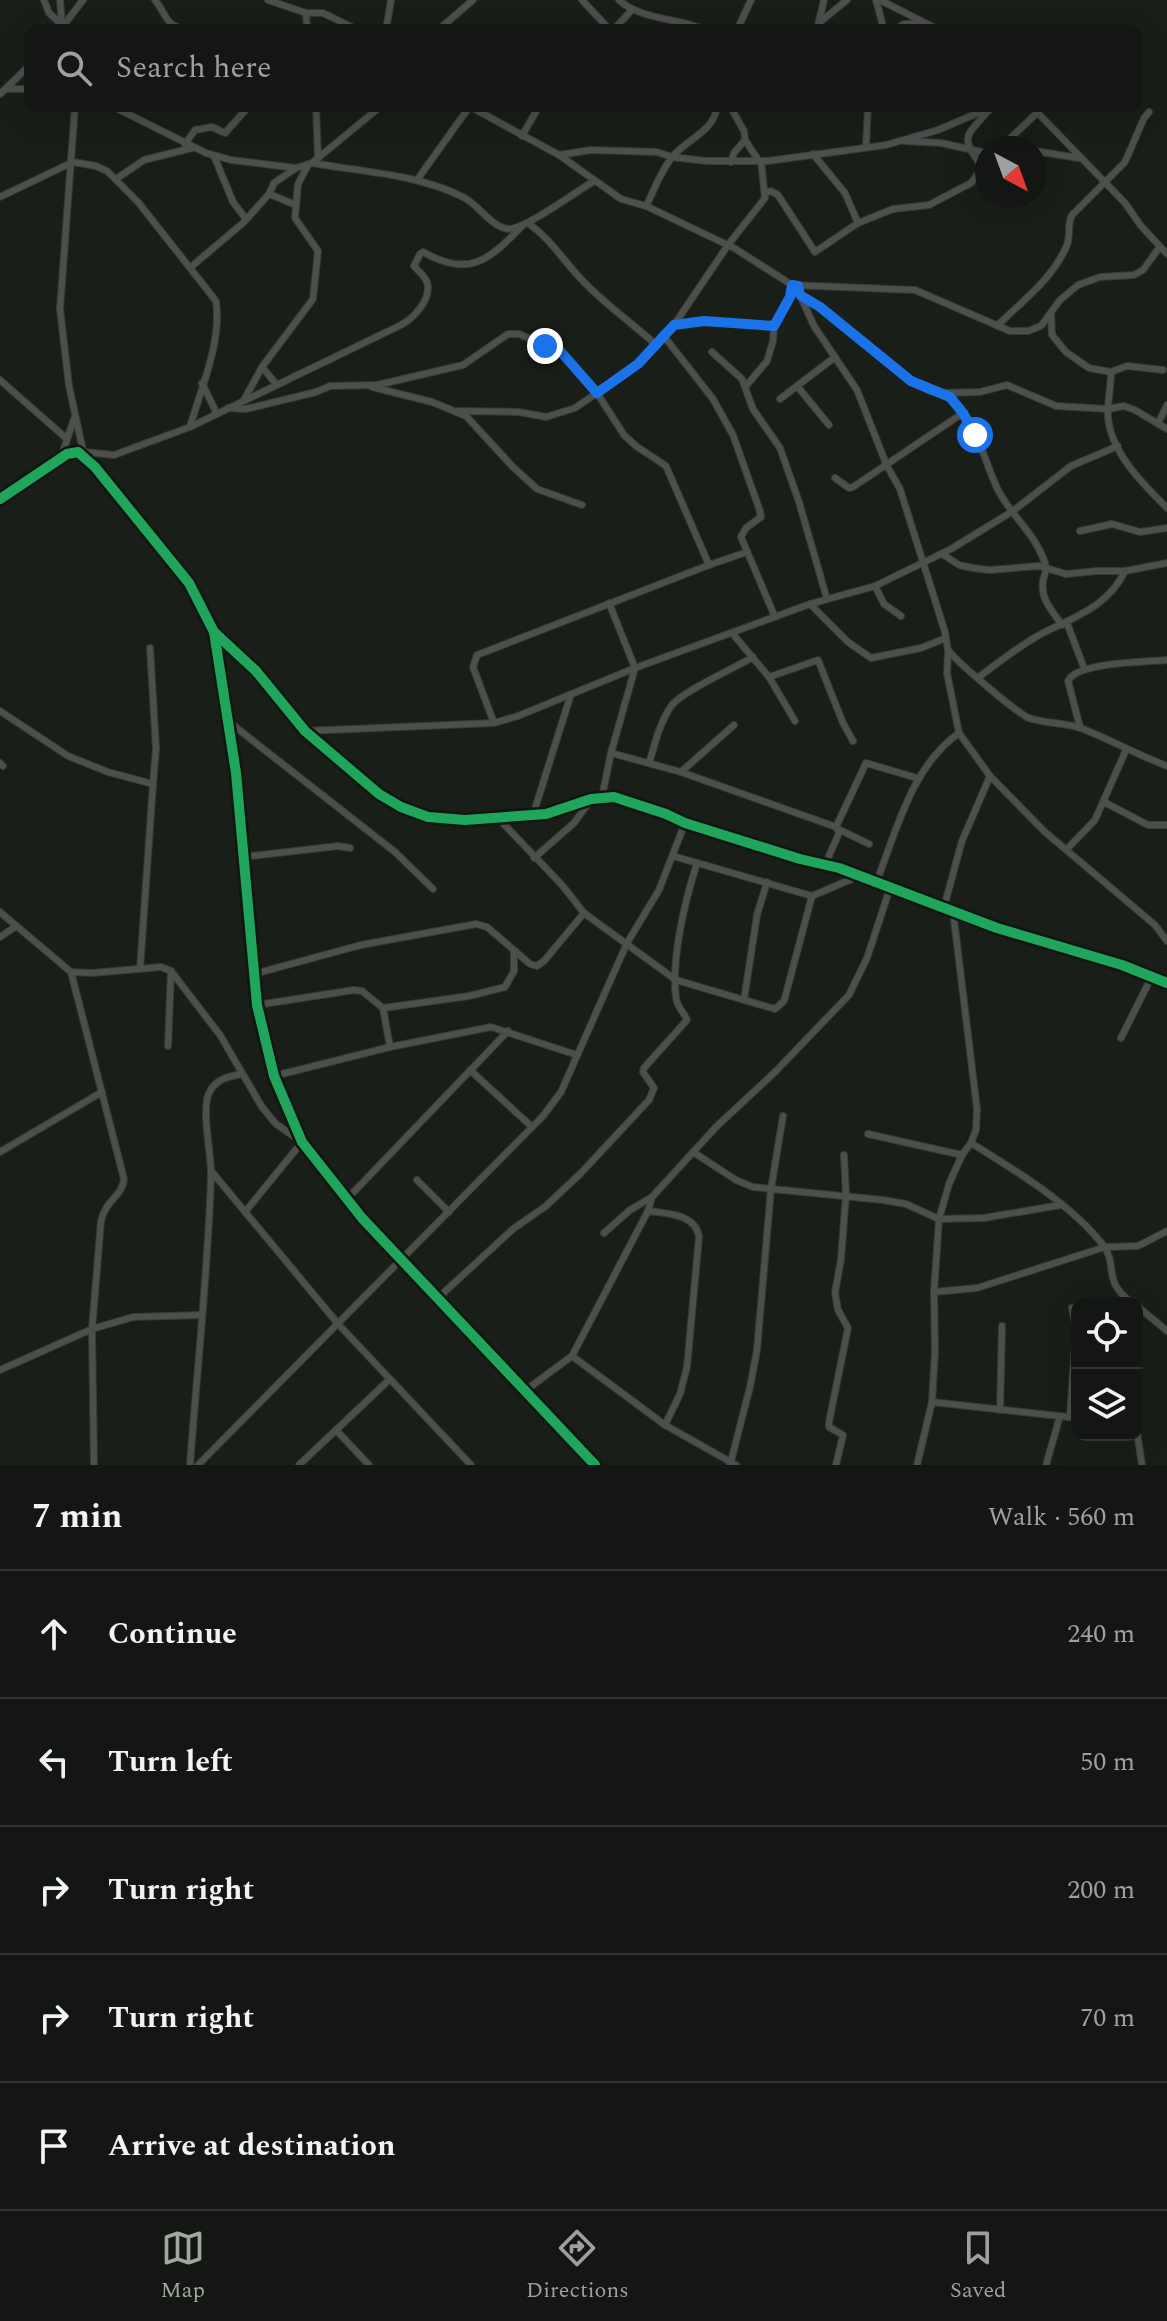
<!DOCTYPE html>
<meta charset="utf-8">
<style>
body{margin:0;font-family:Spectral,serif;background:#1c1f1c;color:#f1f3f6}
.controls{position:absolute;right:24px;bottom:24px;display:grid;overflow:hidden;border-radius:16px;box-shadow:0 8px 32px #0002}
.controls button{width:72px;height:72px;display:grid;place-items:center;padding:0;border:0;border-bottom:2px solid #323533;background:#131613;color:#f1f3f6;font:40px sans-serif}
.compass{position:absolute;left:975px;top:136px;width:72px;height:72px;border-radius:50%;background:#131613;box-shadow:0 8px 32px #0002;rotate:139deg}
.stop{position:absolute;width:24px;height:24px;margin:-18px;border:6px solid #1a73e8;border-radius:50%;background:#fff}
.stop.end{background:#1a73e8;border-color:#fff;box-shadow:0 2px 8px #0008}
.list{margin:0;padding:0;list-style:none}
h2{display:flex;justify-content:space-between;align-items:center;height:104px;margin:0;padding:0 32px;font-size:34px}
h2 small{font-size:26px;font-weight:400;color:#9d9fa0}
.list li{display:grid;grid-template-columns:52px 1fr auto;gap:24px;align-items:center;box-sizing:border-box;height:128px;padding:0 32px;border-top:2px solid #323533}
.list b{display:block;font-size:30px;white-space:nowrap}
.list em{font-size:26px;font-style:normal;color:#9d9fa0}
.icon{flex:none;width:44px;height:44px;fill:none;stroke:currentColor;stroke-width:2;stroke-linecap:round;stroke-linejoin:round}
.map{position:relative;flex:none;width:1167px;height:1465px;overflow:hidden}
.search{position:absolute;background:#131613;box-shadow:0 8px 32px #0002;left:24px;right:24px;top:24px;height:88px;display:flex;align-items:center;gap:20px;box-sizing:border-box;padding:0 28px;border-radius:16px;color:#9d9fa0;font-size:30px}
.sheet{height:744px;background:#131613}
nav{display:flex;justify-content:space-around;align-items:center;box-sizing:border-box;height:112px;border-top:2px solid #323533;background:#131613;font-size:22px;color:#9d9fa0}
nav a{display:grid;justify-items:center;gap:4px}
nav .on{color:#a2a7a1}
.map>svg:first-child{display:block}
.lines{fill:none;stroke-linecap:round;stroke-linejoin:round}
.minor-casing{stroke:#373a36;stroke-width:8}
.tertiary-casing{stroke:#373a36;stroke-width:9}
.minor{stroke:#4c4f4c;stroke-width:6}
.tertiary{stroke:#4c4f4c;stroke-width:7}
.cycleway-casing{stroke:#0f170e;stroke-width:15}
.cycleway{stroke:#20a55d;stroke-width:10}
.route{stroke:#1a73e8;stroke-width:10}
</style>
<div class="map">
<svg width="1167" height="1465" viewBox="0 0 1167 1465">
<rect width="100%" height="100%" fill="#191e19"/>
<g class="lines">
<g class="minor-casing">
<g id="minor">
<path d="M44 0 49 13 62 25"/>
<path d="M60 0 62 24"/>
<path d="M155 0C169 17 163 26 190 30"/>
<path d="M268 0 306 13H323L358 30"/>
<path d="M582 0 610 30"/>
<path d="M619 0C641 20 678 18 706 30"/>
<path d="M876 0 884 30"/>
<path d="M880 0 939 30"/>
<path d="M306 13 307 30"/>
<path d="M819 23 847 0"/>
<path d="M60 30 83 0"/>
<path d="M386 30 391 0"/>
<path d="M438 30 473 0"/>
<path d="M613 30 631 11"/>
<path d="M737 30 751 0"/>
<path d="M817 30 824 0"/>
<path d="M894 30 904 24 924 23"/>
<path d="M6 89H30"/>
<path d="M0 94 30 65"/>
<path d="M75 106 60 309 69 386 84 455"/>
<path d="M112 106 206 153 231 160 296 168"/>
<path d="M316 106 318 158"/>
<path d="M469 106 559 155 621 199 646 206 734 248 792 285 915 290 1010 331H1028L1041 326 1060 300 1078 285 1100 277 1134 275 1143 270 1159 248"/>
<path d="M730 106 744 131 745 140 759 161"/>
<path d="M731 106H751"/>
<path d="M1031 106 1125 203 1141 226 1167 254"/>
<path d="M522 136 539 106"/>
<path d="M904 141 941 143 987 153"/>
<path d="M185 144 195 130 212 127 225 133 249 106"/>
<path d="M866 147 868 106"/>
<path d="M1000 148 1037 113"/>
<path d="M1035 151 1078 158"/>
<path d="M813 154 845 193 858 223"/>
<path d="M559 155 591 150 657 152 672 157 706 161H768L886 145 938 130 992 107"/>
<path d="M214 156 233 202 246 219"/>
<path d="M731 162 734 153 745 140"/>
<path d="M312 163C363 172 417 174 463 197 478 204 491 227 508 229 524 230 577 191 594 181"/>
<path d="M983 168C959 135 965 138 990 109"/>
<path d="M116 179 144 160 192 148"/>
<path d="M417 180 470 106"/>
<path d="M766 193 771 191 778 195 815 252 858 223 893 209 929 205 971 183 987 162"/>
<path d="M269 194 296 205"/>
<path d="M0 197 73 162 96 166 107 171 138 202 216 301C222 342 201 388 190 427"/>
<path d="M646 206C654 191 661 170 673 156 687 139 715 131 717 106"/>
<path d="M528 223C551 239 564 262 584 282 606 305 632 323 655 344"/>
<path d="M191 267 244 222 269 194 274 183 296 168 312 163 381 106"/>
<path d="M800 295 814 326 857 390 887 466 900 489 945 632 948 651 947 673 959 733 977 758 990 776 1045 832 1155 925 1167 941"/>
<path d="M802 296 820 307 911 381 930 391 941 393 980 392 1007 385 1056 406 1108 409 1124 406 1135 410 1167 429"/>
<path d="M1051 315 1052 335 1066 352 1089 368 1111 372 1127 366 1163 370"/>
<path d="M674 325 704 321 774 326"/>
<path d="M997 326C1022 301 1053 279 1067 245 1071 234 1067 224 1072 215L1125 162 1144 118 1149 112"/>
<path d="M663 335 713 399 733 435 760 511 761 517 746 528 741 537 775 617"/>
<path d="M712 352 742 379 753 409 780 448 799 502 827 599"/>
<path d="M262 367 277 385"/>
<path d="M1111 372C1111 387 1107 403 1108 417 1111 453 1143 484 1167 508"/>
<path d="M0 380 67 439"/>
<path d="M202 383 217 414"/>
<path d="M746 386 767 361 773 341 774 326 790 297 792 285"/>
<path d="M797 386 829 425"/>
<path d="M372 387 432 402 466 416 513 467 537 489 582 505"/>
<path d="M944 395C973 408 985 464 998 490 1012 517 1035 533 1045 563 1048 571 1044 574 1043 581 1040 599 1053 612 1062 625"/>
<path d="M780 399 835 357"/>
<path d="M244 400 262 367 313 299 318 251 295 218 298 184 308 165"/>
<path d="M228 408 246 409 316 392 330 386 377 385 463 365 508 334H519L561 352 597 393 624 435 636 446 666 466 709 565"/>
<path d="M458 411 519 412 546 417 575 408 597 393 638 364 674 325 728 245 765 198 761 161"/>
<path d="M1158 423 1167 405"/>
<path d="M84 452 114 455 190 427 401 325C414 318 432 299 427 282 425 276 418 271 414 266L420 254 423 252C470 279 490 259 523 225"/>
<path d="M61 457 74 419"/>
<path d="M835 478 849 488 853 487 963 413"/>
<path d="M1080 531 1112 524 1140 532 1167 528"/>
<path d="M942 554 959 565 973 568 989 570 1039 566 1066 574 1097 571H1125L1167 563"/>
<path d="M875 586 884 604 901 616"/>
<path d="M810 604 848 642 871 658 921 648 946 638"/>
<path d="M1067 623 1084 668"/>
<path d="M214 632 256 671 305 731 379 794 401 807 428 817 465 820 546 814 591 799 614 797 666 814 685 823 800 859 839 868 997 928 1122 965 1167 983"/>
<path d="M732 633 769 677 795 721"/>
<path d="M150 648 156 748 153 784"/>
<path d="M949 651C957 662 1018 714 1029 718 1045 724 1066 722 1083 729 1111 740 1138 755 1167 766"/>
<path d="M769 677 818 660 843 723 853 741"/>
<path d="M979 677C999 662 1019 646 1041 634 1074 617 1108 607 1125 571"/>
<path d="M0 711 68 756 108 772 153 784 140 969"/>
<path d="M229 722 395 852 433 889"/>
<path d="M494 723 473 667 477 655 709 565 747 552"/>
<path d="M1080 727 1068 681C1076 662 1146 662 1167 660"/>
<path d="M305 731 494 723 518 716 635 668 810 604 875 586 951 549 1013 511 1071 466 1118 446"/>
<path d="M611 753 681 772 836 827"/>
<path d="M0 763 3 766"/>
<path d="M649 763C655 744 660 721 672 705 683 691 735 668 753 657"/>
<path d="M681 772 734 725"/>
<path d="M602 797 611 753 635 668 609 603"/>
<path d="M1104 802 1148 825H1167"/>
<path d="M533 815 571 694"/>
<path d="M498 818 562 885 584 913 676 980 775 1009 784 1001 812 896"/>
<path d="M838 829 869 844"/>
<path d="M1067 849 1095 820 1126 750"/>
<path d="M673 856 812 896 859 876"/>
<path d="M243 857 338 846 350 848"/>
<path d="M534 858 574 823 590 801"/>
<path d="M825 865 839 833 836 827 866 763 917 778"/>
<path d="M876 883C897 830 911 767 959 733"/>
<path d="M944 907 962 841 990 776"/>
<path d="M0 912 71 972 92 973 161 967 171 971 220 1035 262 1107 276 1124 302 1142 245 1212"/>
<path d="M0 937 15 927"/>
<path d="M71 972 124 1179C122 1197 106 1199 101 1221L92 1329 94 1465"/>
<path d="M254 974 361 945 476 924 487 927 530 964 537 966 544 961 584 913"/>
<path d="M744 1000 757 915 767 882"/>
<path d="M257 1005 354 990 362 991 383 1008 469 996 505 987 514 971V951"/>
<path d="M383 1008 390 1047"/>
<path d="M1121 1038 1151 978"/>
<path d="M168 1046 171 971"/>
<path d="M470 1070 532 1127"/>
<path d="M274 1076 390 1047 491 1027 577 1055"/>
<path d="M868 1134 962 1155"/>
<path d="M971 1143C1015 1170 1071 1204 1103 1245 1119 1266 1101 1280 1132 1303"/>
<path d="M0 1152 102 1092"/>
<path d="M693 1152 736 1180 753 1187 883 1200 906 1204 939 1219 984 1218 1061 1205"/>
<path d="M212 1172 339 1325 471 1465"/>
<path d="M417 1180 449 1212"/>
<path d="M347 1199 508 1031"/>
<path d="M648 1211C666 1213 696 1214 699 1237L687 1367 680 1394 665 1425"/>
<path d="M604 1233 630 1210 652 1197"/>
<path d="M934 1292 977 1288 1105 1247 1138 1246 1167 1231"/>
<path d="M439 1297 513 1229 546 1206 581 1173 649 1100 654 1088 643 1072 644 1068 687 1020C684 1012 677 1007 676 998 671 958 685 901 697 863"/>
<path d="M1137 1306 1167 1331"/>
<path d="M572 1356 665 1425 736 1465"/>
<path d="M0 1370 92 1329 133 1317 202 1315"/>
<path d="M526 1390 572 1356 648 1211 652 1197 717 1126 775 1072 849 995 867 958 890 888"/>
<path d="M932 1402 1077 1418"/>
<path d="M1000 1410 1002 1326"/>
<path d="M1070 1417 1076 1329 1072 1308"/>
<path d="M336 1430 369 1465"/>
<path d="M1137 1432 1142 1465"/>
<path d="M190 1465C197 1369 208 1273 211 1176 212 1155 200 1108 210 1091 217 1079 229 1076 242 1074"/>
<path d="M198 1465 543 1116 561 1092 627 943 659 890 685 823"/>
<path d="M299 1465 390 1379"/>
<path d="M730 1465 750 1387 757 1350 771 1189 783 1116"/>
<path d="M836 1465 843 1435 829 1427V1422L848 1328 838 1310 835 1293 841 1259 846 1195 844 1155"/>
<path d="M917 1465 932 1402 935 1351 934 1292 939 1219 949 1184 962 1155 971 1143 976 1130 977 1109 953 911"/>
<path d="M1046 1465 1060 1416"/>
</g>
</g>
<g class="tertiary-casing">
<path id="tertiary" d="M0 499 67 454 78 452 95 467 189 583 214 632 236 773 257 1005 274 1076 302 1142 362 1218 595 1465"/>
</g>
<use href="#minor" class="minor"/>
<use href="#tertiary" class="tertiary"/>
<g class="cycleway-casing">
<g id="cycleway">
<path d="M0 499 67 454 78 452 95 467 189 583 214 632 236 773 257 1005 274 1076 302 1142 362 1218 595 1465"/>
<path d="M214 632 256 671 305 731 379 794 401 807 428 817 465 820 546 814 591 799 614 797 666 814 685 823 800 859 839 868 997 928 1122 965 1167 983"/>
</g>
</g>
<use href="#cycleway" class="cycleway"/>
</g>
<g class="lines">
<path class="route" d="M545 346 561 352 597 393 638 364 674 325 704 321 774 326 790 297 792 285 798 286 800 295 820 307 911 381 950 397 963 413 975 435"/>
</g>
</svg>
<div class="controls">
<button><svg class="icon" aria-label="locate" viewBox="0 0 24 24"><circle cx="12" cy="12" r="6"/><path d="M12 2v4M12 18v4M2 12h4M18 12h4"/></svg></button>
<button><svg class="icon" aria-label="layers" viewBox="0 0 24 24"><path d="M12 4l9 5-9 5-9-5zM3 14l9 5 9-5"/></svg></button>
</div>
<svg class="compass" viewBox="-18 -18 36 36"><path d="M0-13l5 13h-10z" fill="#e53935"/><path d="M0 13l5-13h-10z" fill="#9d9fa0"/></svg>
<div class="stop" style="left:975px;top:435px"></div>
<div class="stop end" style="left:545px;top:346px"></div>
<div class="search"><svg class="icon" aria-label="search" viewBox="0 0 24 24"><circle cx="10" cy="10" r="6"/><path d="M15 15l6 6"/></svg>Search here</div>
</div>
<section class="sheet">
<h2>7 min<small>Walk · 560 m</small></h2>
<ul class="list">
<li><svg class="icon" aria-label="ahead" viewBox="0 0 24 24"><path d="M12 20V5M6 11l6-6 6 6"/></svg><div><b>Continue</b></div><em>240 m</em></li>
<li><svg class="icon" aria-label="left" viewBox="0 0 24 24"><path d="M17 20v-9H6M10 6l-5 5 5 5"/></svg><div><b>Turn left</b></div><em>50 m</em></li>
<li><svg class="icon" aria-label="right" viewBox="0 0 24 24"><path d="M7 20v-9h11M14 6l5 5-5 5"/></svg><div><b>Turn right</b></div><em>200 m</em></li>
<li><svg class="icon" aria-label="right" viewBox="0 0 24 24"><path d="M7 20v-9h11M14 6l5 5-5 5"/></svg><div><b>Turn right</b></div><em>70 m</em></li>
<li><svg class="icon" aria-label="arrive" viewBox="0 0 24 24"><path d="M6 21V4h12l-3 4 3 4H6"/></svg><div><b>Arrive at destination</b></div></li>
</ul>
</section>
<nav>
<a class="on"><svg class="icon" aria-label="map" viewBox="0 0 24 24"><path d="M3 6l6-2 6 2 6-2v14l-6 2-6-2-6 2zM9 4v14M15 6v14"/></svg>Map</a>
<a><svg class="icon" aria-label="directions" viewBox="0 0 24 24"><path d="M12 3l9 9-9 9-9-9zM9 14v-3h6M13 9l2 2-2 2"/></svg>Directions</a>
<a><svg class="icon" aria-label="saved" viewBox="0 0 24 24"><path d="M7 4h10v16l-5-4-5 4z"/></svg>Saved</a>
</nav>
